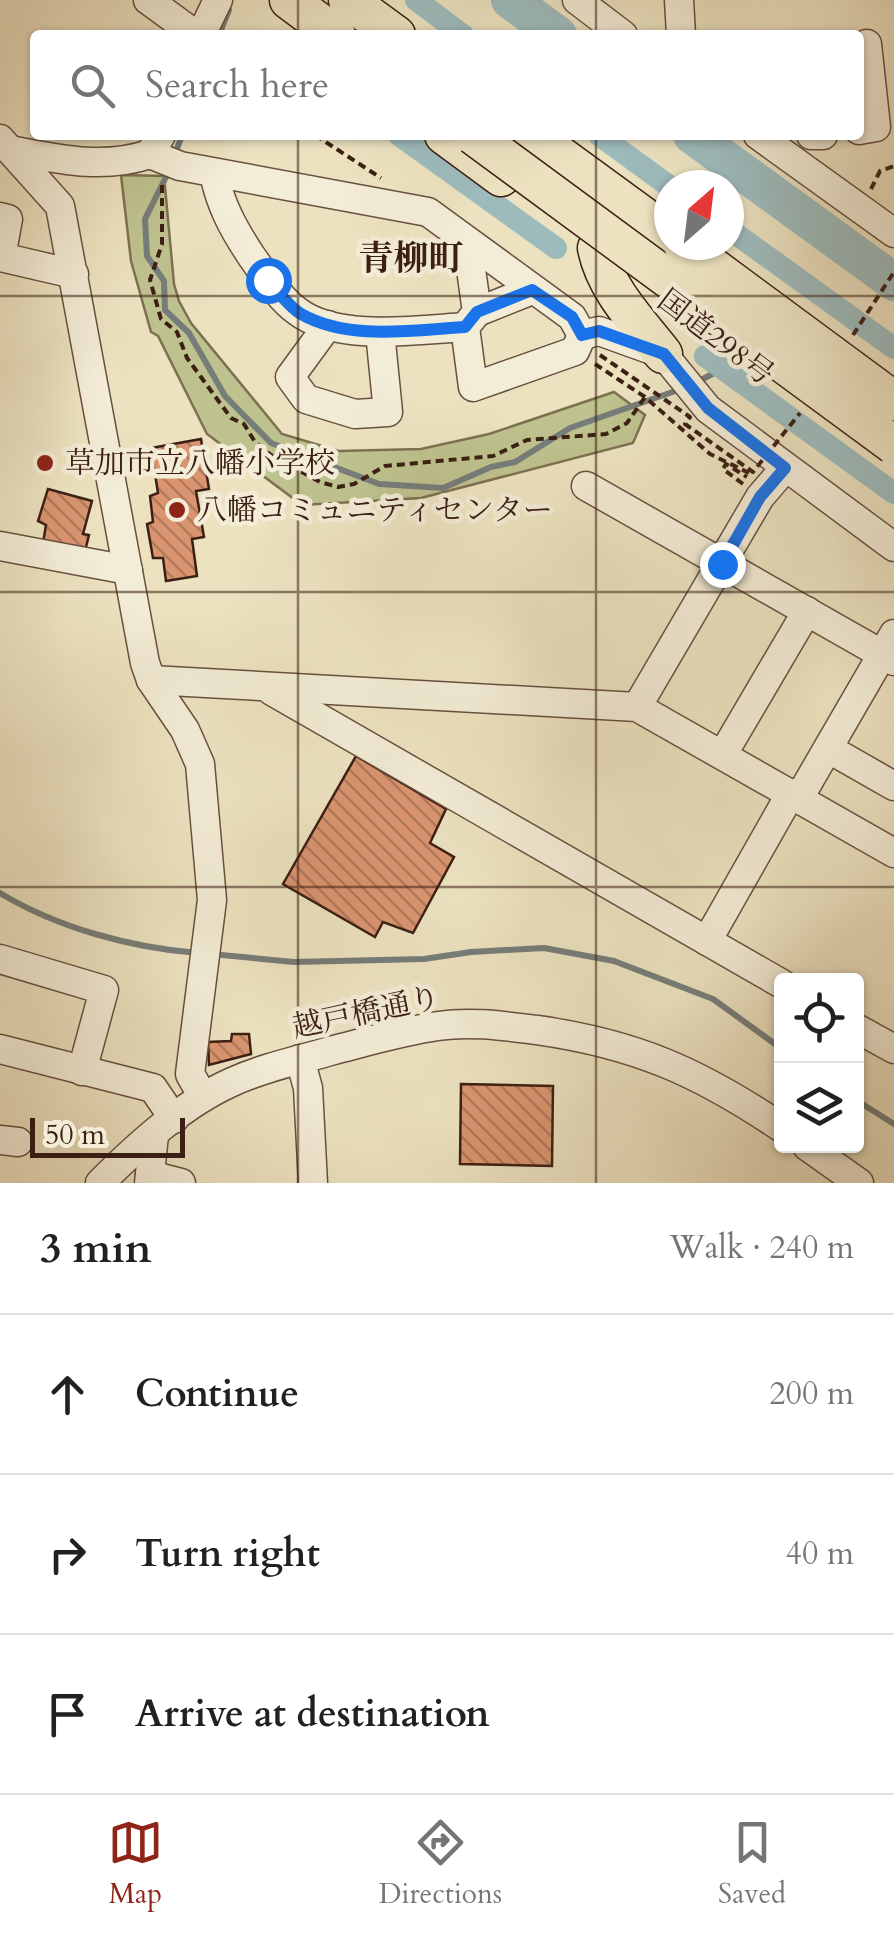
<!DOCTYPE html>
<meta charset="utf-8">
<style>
body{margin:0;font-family:Cardo,"Noto Serif JP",serif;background:#f6f6f6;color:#202124}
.controls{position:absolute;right:30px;bottom:30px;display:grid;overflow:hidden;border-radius:10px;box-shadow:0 2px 8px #0004}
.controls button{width:90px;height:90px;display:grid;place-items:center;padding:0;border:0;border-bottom:2px solid #e0e0e0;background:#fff;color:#202124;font:50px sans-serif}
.compass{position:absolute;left:654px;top:170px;width:90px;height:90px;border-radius:50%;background:#fff;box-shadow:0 2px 8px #0004;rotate:28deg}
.scale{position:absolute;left:30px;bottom:25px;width:155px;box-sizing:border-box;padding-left:10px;border:5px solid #3c1f14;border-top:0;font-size:28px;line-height:35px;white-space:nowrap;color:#3c1f14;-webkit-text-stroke:8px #f3ecd6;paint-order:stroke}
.stop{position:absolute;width:30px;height:30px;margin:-22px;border:8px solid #1a73e8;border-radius:50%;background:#fff}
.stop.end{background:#1a73e8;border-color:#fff;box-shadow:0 2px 10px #0008}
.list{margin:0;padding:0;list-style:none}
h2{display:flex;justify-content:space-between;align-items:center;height:130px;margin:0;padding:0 40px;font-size:42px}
h2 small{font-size:32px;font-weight:400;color:#757577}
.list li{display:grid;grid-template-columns:65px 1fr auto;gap:30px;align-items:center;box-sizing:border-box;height:160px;padding:0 40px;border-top:2px solid #e0e0e0}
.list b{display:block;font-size:38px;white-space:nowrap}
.list em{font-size:32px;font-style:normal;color:#757577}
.icon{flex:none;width:55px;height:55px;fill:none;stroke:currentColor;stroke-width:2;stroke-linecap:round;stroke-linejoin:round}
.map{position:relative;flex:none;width:894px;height:1183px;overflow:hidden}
.search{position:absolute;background:#fff;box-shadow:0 2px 8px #0004;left:30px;right:30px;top:30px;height:110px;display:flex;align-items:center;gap:25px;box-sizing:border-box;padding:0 35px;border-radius:10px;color:#757577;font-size:38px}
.sheet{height:610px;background:#fff}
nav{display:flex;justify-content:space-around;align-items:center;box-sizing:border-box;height:140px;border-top:2px solid #e0e0e0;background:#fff;font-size:28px;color:#757577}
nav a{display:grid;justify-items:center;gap:5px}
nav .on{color:#8f2418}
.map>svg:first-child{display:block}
.park{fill:#bec28e;stroke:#7d7051;stroke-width:2.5}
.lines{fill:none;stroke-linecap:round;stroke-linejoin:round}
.stream{stroke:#767d79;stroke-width:6}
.canal{stroke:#9dbbbd;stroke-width:22}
.river{stroke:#9dbbbd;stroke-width:38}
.building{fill:url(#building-back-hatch);stroke:#3c1f14;stroke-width:2.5}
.minor-casing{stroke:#68503f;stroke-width:31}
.highway-casing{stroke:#3c1f14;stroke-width:41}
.path{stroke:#3c1f14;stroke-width:4;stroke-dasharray:8 5;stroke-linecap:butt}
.minor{stroke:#f3ecd6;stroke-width:28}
.highway{stroke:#ece2c0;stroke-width:38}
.highway-bridge-casing{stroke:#3c1f14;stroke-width:41;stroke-linecap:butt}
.path-bridge{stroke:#3c1f14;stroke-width:4;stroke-dasharray:8 5;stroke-linecap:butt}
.highway-bridge{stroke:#ece2c0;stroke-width:38}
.route{stroke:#1a73e8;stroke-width:12}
.grid{fill:none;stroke:#3c1f14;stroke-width:2.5;stroke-opacity:0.55}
.poi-dot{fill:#8f2418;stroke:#f3ecd6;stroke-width:4}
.labels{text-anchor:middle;stroke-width:9;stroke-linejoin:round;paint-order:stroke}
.street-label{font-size:30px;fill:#3c1f14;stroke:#f3ecd6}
.poi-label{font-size:30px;fill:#3c1f14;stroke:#f3ecd6;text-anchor:start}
.quarter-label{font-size:35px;font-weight:bold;fill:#3c1f14;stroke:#f3ecd6}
</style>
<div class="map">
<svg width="894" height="1183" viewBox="0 0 894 1183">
<defs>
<pattern id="building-back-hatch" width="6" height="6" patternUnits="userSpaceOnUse" patternTransform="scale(2.5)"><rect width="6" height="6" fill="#da9570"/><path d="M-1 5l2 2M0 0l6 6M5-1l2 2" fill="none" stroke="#b2795b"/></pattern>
</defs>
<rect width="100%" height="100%" fill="#ece2c0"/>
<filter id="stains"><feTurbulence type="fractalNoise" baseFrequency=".002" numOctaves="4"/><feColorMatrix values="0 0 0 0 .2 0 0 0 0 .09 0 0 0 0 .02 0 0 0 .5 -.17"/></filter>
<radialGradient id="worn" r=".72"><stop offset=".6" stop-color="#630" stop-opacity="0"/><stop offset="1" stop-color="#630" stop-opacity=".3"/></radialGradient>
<path class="park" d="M121 175 164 176 174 284 179 301 191 323 282 434 339 451 421 449 489 434 614 392 645 415 633 443 421 498 302 505 207 434 158 336 151 332 131 261Z"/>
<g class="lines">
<g class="stream">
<path d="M219 35 229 10"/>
<path d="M174 157 182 135"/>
<path d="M170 169 145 219 147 256 164 281 165 310 189 333 225 396 271 443 379 484 443 488 491 467 515 462 570 428 681 389"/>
<path d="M697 382 722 369"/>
<path d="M0 893C58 928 132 948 198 953"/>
<path d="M211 954 294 962 424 959 471 952 544 948 614 961 713 999 782 1049"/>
<path d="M856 1100 894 1124"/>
</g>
<g class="canal">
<path d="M416 0 463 35"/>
<path d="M399 135 556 248"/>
<path d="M599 135 669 186"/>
<path d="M729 229 894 348"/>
<path d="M705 356 894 493"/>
</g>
<g class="river">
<path d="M510 0 558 35"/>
<path d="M692 135 894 282"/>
</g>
</g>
<g class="building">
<path d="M201 439 209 489 196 491 204 537 192 539 197 576 166 581 163 558H153L147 524 153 522 150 496 158 493 151 448Z"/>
<path d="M48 489 92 501 83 534 89 535 85 551 43 543 46 525 38 521Z"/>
<path d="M356 756 446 809 430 843 454 857 413 933 383 922 375 937 283 884Z"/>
<path d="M232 1034H249L251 1054 209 1065 208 1042 231 1041Z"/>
<path d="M461 1084 553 1086 552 1166 460 1164Z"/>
</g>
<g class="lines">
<g class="minor-casing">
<g id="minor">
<path d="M148 0 196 35"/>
<path d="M577 0 623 35"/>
<path d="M679 0 681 35"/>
<path d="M201 35 218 0"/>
<path d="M859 130 876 127 867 44"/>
<path d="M758 135 894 233"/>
<path d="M811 135H823"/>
<path d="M0 139 60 206 145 663 151 680 185 730 200 764 212 900 190 1074 203 1097"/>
<path d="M10 150C58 159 102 170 150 154L161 135"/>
<path d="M150 154 180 166 428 212 572 317 582 335"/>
<path d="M214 173C220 205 234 230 252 257 265 275 279 298 297 311 337 342 417 330 465 327"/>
<path d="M0 217 8 219 1 257 74 274"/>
<path d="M467 241 477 312 465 327 473 387 575 351 582 335"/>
<path d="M477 312 532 290"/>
<path d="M328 325 290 377 306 399 355 414 388 412 380 332"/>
<path d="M582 335 599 331 663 354 708 409 894 547"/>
<path d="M586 486 894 661"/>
<path d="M0 546 128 570"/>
<path d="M151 680 637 707 894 853"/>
<path d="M272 691 782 984"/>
<path d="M637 707 760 497 785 468"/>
<path d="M829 749 894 786"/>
<path d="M723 754 807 611"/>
<path d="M799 798 894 634"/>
<path d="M707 941 791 793"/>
<path d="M0 959 104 990 82 1071"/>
<path d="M856 1028 894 1049"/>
<path d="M0 1049 153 1088 174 1119"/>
<path d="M300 1059 308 1088 313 1183"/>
<path d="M0 1140 18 1142"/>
<path d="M807 1146 859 1183"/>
<path d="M150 1175 181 1183"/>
<path d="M100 1183C138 1145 183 1104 232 1082 265 1067 300 1060 334 1050 369 1041 403 1031 438 1026 471 1021 504 1026 537 1030 636 1044 699 1072 782 1128"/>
<path d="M149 1183 154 1135"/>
</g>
</g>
<g class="highway-casing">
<g id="highway">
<path d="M289 0 336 35"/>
<path d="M348 0 396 35"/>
<path d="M444 135 501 177"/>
<path d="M532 135 669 235"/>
<path d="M597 248C605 289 638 322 663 354"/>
</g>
</g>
<g class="path">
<path d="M315 135 381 178"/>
<path d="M162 185V244L150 280 161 319 177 332 187 358 231 418 244 424 255 442 271 455 320 482 338 487 354 484 385 466 493 456 527 440 606 434 627 423 645 397"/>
<path d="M871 189 880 171 894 166"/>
<path d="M595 364 645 397 710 454 749 473"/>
<path d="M743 484 723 469 726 464 747 477"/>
</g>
<use href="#minor" class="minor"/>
<use href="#highway" class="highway"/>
<g class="highway-bridge-casing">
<g id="highway-bridge">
<path d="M473 135 894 445"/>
<path d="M683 245 894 401"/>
</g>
</g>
<g class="path-bridge">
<path d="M853 335 894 272"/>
<path d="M600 355 690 417 685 424 753 472 800 413"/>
</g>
<use href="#highway-bridge" class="highway-bridge"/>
</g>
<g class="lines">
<path class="route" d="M268 280C277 290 288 306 301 314 349 341 412 330 465 327L477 312 532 290 572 317 582 335 599 331 664 354 708 408 785 468 760 497 722 564"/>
</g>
<path class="grid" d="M298 0V35M596 0V35M298 135V1183M596 135V1183M0 296H894M0 592H894M0 887H894"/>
<g class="poi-dot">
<circle cx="45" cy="463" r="10"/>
<circle cx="177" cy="510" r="10"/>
</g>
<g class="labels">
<g class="street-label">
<text transform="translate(716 337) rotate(37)" y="10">国道298号</text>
<text transform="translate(366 1012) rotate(-12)" y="10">越戸橋通り</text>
</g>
<g class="poi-label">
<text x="65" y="473">草加市立八幡小学校</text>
<text x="197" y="520">八幡コミュニティセンター</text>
</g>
<g class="quarter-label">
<text x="411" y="270">青柳町</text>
</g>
</g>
<rect width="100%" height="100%" filter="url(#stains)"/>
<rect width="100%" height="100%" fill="url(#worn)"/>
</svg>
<div class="controls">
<button><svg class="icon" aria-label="locate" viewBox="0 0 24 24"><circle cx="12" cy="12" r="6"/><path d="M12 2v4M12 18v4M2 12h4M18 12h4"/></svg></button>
<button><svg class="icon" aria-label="layers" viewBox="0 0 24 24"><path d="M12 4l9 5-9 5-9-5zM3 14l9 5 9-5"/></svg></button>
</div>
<svg class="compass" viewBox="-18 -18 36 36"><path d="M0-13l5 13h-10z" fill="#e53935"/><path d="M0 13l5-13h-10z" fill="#757577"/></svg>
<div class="scale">50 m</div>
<div class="stop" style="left:268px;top:280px"></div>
<div class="stop end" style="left:722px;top:564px"></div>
<div class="search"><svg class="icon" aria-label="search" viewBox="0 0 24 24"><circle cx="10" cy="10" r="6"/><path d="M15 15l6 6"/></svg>Search here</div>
</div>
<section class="sheet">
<h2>3 min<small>Walk · 240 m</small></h2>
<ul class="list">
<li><svg class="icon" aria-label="ahead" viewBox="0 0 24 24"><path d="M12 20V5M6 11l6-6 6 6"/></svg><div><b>Continue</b></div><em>200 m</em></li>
<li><svg class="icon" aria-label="right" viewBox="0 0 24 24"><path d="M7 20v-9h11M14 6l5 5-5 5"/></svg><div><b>Turn right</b></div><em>40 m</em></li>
<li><svg class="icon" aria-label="arrive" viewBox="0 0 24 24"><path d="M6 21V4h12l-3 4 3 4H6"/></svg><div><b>Arrive at destination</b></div></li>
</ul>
</section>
<nav>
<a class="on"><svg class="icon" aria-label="map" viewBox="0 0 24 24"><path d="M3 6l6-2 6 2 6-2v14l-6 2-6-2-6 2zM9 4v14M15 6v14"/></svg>Map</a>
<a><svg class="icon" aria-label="directions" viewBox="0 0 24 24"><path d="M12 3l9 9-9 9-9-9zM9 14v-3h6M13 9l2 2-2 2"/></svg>Directions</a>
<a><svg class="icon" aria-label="saved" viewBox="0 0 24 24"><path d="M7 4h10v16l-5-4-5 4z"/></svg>Saved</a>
</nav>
